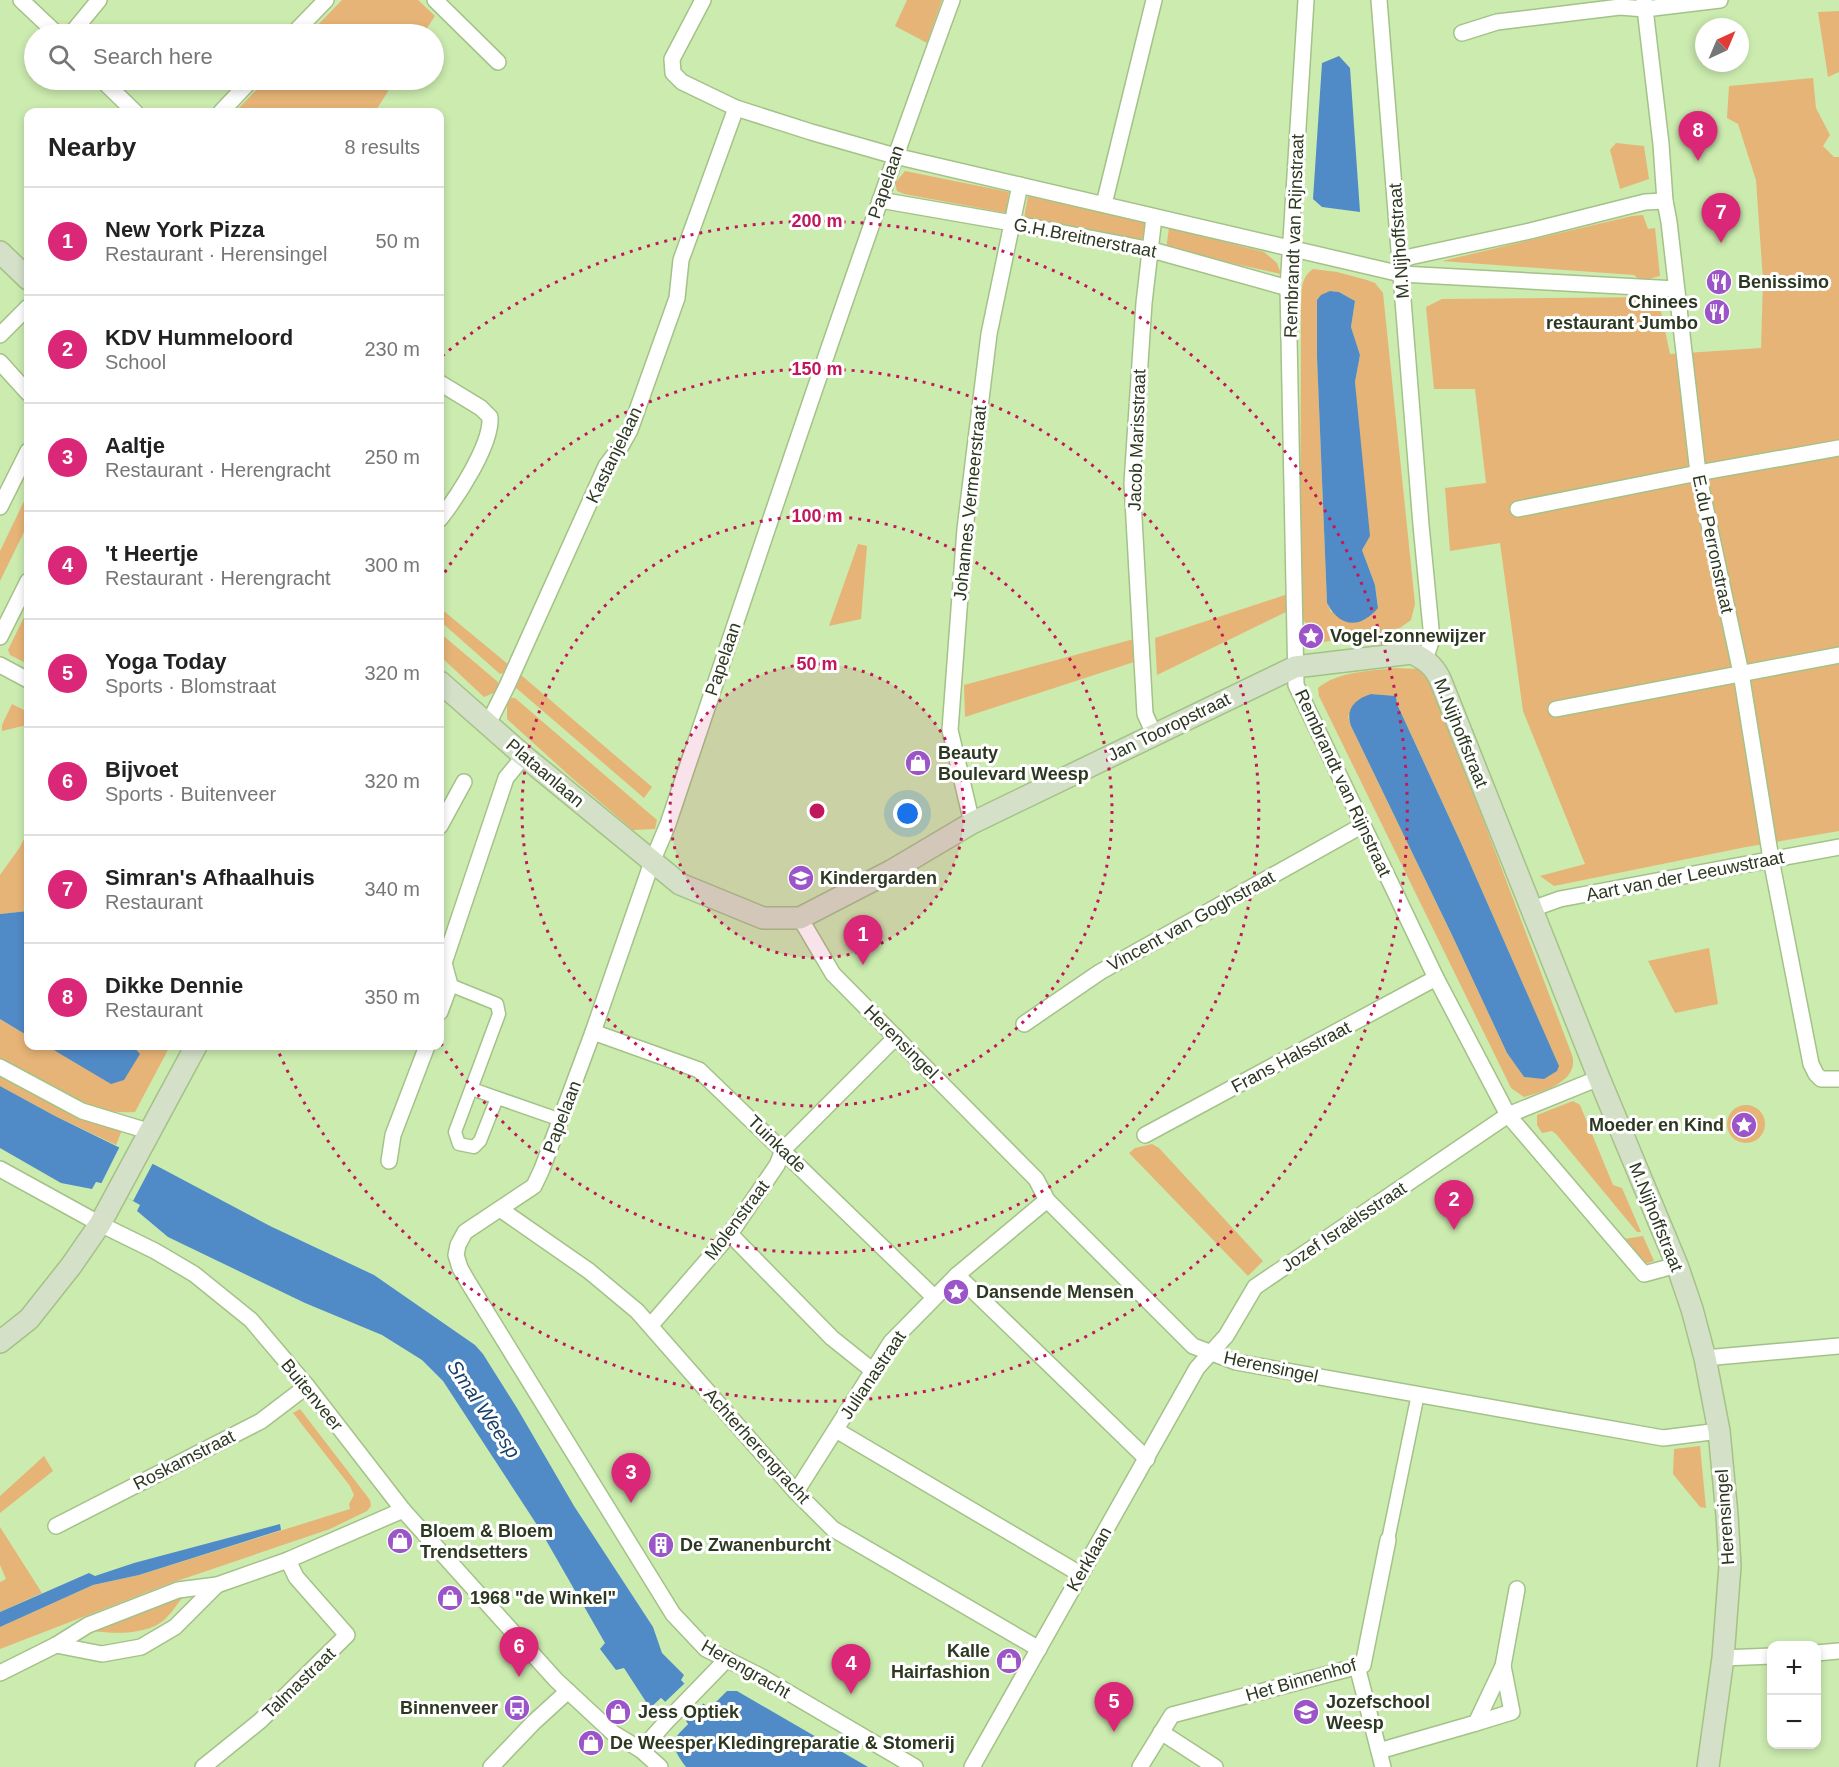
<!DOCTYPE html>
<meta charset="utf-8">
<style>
body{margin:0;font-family:Helvetica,sans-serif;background:#f2f2f2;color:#222}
.controls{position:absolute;right:18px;bottom:18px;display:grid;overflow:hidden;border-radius:12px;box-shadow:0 3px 9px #0003}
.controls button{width:54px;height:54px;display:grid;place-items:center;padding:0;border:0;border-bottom:2px solid #e0e0e0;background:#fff;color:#222;font:30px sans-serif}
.compass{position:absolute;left:1695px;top:18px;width:54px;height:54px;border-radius:50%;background:#fff;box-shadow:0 3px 9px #0003;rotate:44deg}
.you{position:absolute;left:908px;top:814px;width:21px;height:21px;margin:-15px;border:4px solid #fff;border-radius:50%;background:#1a73e8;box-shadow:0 0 0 9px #1a73e833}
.badge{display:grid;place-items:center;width:39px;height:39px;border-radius:50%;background:#db2777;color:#fff;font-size:20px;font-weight:700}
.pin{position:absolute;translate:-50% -50px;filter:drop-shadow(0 2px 3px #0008)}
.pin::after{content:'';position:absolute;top:32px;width:21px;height:18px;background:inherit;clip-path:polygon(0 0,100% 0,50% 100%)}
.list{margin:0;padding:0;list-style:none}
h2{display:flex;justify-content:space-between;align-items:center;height:78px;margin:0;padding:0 24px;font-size:26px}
h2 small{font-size:20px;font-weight:400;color:#767676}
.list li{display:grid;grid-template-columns:39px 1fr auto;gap:18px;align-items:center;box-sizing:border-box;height:108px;padding:0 24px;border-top:2px solid #e0e0e0}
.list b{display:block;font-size:22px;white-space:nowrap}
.list p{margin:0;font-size:20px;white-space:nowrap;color:#767676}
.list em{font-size:20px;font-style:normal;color:#767676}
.icon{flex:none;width:33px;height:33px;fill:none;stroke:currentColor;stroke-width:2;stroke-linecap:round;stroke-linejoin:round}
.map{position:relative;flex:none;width:1839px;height:1767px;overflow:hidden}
.search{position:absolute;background:#fff;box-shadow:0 3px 9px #0003;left:24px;top:24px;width:420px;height:66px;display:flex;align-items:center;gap:15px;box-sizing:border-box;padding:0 21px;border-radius:33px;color:#767676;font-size:22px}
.panel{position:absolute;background:#fff;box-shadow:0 3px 9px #0003;left:24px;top:108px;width:420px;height:942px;border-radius:12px}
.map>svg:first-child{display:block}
.green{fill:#e7b477;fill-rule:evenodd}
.water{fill:#508bc7}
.pier{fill:#cbebaf}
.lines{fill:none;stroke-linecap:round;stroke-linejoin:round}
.pedestrian-casing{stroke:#a4c288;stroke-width:15}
.minor-casing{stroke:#a4c288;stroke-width:18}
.secondary-casing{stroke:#a4c288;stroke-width:24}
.pedestrian{stroke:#fff;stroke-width:12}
.minor{stroke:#fff;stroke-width:15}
.secondary{stroke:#d4e0c7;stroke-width:21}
.ring{fill:none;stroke:#c2185b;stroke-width:3;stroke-dasharray:3 6}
.labels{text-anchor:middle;stroke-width:6;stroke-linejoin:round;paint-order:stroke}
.street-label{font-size:18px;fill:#2c3820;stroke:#fff}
.poi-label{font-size:18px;font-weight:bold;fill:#2c3820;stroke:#fff;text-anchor:start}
.water-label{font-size:20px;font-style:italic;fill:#153f68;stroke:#fff}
.centre{fill:#c2185b;stroke:#fff;stroke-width:3}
.ring-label{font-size:18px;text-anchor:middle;font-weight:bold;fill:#c2185b;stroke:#fff;stroke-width:6;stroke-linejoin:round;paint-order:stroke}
</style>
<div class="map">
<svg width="1839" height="1767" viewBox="0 0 1839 1767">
<rect width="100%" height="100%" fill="#cbebaf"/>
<g class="green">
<path d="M342 0H418L435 16 423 34H309Z"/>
<path d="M907 0H942L927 43 895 26Z"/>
<path d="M1839 11V72L1828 77 1818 12Z"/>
<path d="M1813 78 1816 108 1830 135 1823 146 1834 157H1839V831L1746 847 1554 886 1540 876 1585 864 1523 711 1500 543 1450 551 1445 488 1486 483 1475 389H1434L1426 307 1442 299 1658 297 1670 354 1761 348 1763 280 1756 180 1738 124 1727 118 1729 86Z"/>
<path d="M266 80H395L375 112H235Z"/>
<path d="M1616 143 1644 146 1649 179 1620 189 1610 150Z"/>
<path d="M905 171 1009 192 1006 213 904 194 897 191 895 183Z"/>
<path d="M1028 196 1145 222 1143 238 1137 241 1024 218Z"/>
<path d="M1643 215 1648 229 1655 228 1660 276 1641 281 1634 275 1442 261 1632 216Z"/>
<path d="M1169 228 1264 252 1277 263 1281 274 1166 249Z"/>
<path d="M1313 269 1337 272 1367 280 1375 283 1383 293 1415 604 1411 620 1400 628 1324 642 1300 617 1301 306C1302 291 1300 278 1313 269ZM1330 291 1339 292 1355 301 1351 327 1360 355 1355 382 1362 550 1375 585 1378 607 1331 612 1327 603 1317 357V300Z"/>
<path d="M28 493V524L0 581V551Z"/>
<path d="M858 544 867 546 861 619 829 626Z"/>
<path d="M1288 594V611L1157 675 1155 638Z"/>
<path d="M440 608 509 665 506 672 500 674 440 621Z"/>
<path d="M28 609V664L10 655 8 650Z"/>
<path d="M440 633 498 682 499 687 496 692 484 697 440 656Z"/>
<path d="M1134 639V662L965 717 964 685Z"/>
<path d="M1396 668 1420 669 1429 676 1572 1055C1580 1081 1543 1092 1524 1097L1511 1088 1319 696 1318 688C1338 671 1371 671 1396 668ZM1371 694 1396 696 1397 704 1461 843 1553 1053 1556 1059 1535 1078 1524 1077 1507 1053 1452 935 1351 726 1348 716Z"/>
<path d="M521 675 652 787 644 798 515 687Z"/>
<path d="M511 698H515L657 820 655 829 633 830 572 778 507 719V703Z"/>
<path d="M12 704 28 712V727L23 726 2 731V725Z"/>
<path d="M28 831V911L0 914V875L20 847Z"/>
<path d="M1709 948 1718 1004 1675 1013 1648 961Z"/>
<path d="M0 1019 28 1036V1046H46L71 1059 139 1055 133 1046H170L135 1112C86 1116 42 1084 0 1061Z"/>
<path d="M0 1072 122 1130 116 1145 55 1116 0 1086Z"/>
<path d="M1573 1101 1580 1105 1613 1185 1622 1188 1641 1232H1637L1556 1134 1552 1131 1542 1133 1537 1125V1115Z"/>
<circle cx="1746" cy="1124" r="19"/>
<path d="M1152 1144 1159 1148 1263 1261 1248 1276 1129 1153 1135 1148Z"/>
<path d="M1643 1236 1654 1261 1644 1264 1624 1239Z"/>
<path d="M300 1409 370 1500 371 1506 367 1511 330 1529 171 1583 0 1649V1627L93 1585 139 1575 350 1509 349 1504 354 1495 350 1486 293 1413Z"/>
<path d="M1700 1446 1706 1508 1700 1507 1673 1474 1674 1449Z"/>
<path d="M44 1456 53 1471 0 1513V1496Z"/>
<path d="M0 1527 42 1593 0 1612V1582L6 1579 0 1565Z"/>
<path d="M183 1597C177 1604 171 1614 164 1620 146 1635 115 1634 93 1631Z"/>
</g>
<g class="water">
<path d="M1339 56 1350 68 1360 212 1322 207 1313 199 1322 63Z"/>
<path d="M1330 291 1339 292 1355 301 1351 327 1360 355 1355 382 1370 536 1362 550 1375 585 1378 608C1360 629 1340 628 1327 603L1317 357V300L1321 295Z"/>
<path d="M1371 694 1396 696 1397 704 1461 843 1559 1066 1557 1071 1544 1079 1524 1077 1507 1053 1452 935 1351 726C1345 709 1355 699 1371 694Z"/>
<path d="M28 911V1036L0 1019V914Z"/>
<path d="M47 1046 109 1047 108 1046H133L140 1054 124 1080 111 1084Z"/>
<path d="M0 1086 55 1116 157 1166 270 1226 374 1275 475 1345 483 1354 517 1408 574 1506 653 1627 662 1653 684 1675 681 1680 709 1709 727 1691H737L868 1767H686C671 1746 669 1742 688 1724L661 1698 650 1708 624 1668 616 1670 600 1649 605 1643 539 1528 443 1381 422 1360 382 1335 305 1303 168 1237 137 1211 140 1205 101 1183 96 1182 92 1189 61 1183 0 1148Z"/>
<path d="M280 1524 281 1530 139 1575 93 1585 0 1627V1612L89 1573 95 1576 134 1563Z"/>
</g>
<g class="pier">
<path d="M121 1144 158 1163H153L133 1201 101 1184Z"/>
<path d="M685 1683 704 1703 686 1721 688 1724 678 1734 676 1732 684 1724 661 1702 653 1709 652 1708 661 1698 665 1702Z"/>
</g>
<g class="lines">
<g class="pedestrian-casing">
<g id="pedestrian">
<path d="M450 985 497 1004 499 1014 455 1132 459 1144 474 1147 480 1141 497 1098"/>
<path d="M472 1089 561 1120"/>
<path d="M1388 1540 1418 1394"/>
</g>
</g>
<g class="minor-casing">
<g id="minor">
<path d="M21 0 57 34"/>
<path d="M435 0 498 62"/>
<path d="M703 0 672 59 673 73 682 82 736 108 811 132 895 156 1401 274 1676 289"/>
<path d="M1306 0 1288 288 1296 685 1436 978 1508 1115 1644 1274 1677 1265"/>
<path d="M1379 0 1421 525 1432 639 1425 659"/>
<path d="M1644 0 1661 144 1665 201 1669 222 1698 473 1741 673 1771 859 1811 1064 1816 1074 1821 1079H1839"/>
<path d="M1462 33 1497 22 1620 7 1645 9 1720 0"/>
<path d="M71 34 99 0"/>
<path d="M293 34 326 0"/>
<path d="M102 80 135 112"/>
<path d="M221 112 251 80"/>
<path d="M880 200 1012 223 1152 250 1288 288"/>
<path d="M1104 204 1154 0"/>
<path d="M1154 217 1144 303 1132 483 1145 714 1154 734"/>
<path d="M1400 259 1530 231 1645 202 1665 201"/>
<path d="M0 335 28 307"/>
<path d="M0 362 28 393"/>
<path d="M440 383 481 408 490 417C492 445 457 497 440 519"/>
<path d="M0 507 28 451"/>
<path d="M1518 509 1698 473 1839 448"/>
<path d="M0 637 28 581"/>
<path d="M0 665 28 680"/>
<path d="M1556 709 1839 655"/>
<path d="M488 724 507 686 606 466 621 446 630 430 677 298 681 260 736 108"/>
<path d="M972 823 950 730 965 529 989 334 1020 185"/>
<path d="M440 826 464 782"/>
<path d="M1532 909 1560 899 1839 847"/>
<path d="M800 918 833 974 1036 1179 1047 1200 1193 1346 1236 1362 1663 1438 1719 1431"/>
<path d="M444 963 506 778 524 756"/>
<path d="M440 1012 450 985 444 963"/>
<path d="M1024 1024 1100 972 1363 825"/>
<path d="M593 1032 699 1070 934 1297"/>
<path d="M0 1067 82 1111 151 1132"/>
<path d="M1145 1135 1436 978"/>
<path d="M389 1161 393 1135 427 1046"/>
<path d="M0 1169 100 1224 155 1251 194 1274 251 1320 307 1386 403 1510 556 1680 613 1733 641 1750 660 1767"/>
<path d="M500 1209 589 1271 637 1311 796 1492 833 1529 1039 1649"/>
<path d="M730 1234 832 1338 872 1370"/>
<path d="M957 1275 1147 1459"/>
<path d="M651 1325 730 1234 777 1165 783 1150 896 1037"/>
<path d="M1705 1358 1839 1346"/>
<path d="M836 1430 1080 1574"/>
<path d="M796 1492 891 1342 957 1275 1047 1200"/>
<path d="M56 1526 261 1421 307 1386"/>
<path d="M56 1645 102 1654 141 1647 175 1627 217 1585"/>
<path d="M1816 1653 1839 1651"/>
<path d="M1723 1658 1772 1656"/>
<path d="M1357 1666 1383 1767"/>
<path d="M0 1673 56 1645 88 1625 178 1590 217 1585 288 1560 403 1510"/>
<path d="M1476 1723 1512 1712 1503 1666"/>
<path d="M1161 1732 1215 1767"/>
<path d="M641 1750 666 1722 727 1659"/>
<path d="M1379 1751 1476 1723 1503 1666 1517 1589"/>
<path d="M203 1767 260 1721 347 1635 296 1577 288 1560"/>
<path d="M491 1767 533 1723 568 1691"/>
<path d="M915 1767 760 1676 706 1649 673 1614 468 1282 460 1268 456 1255 458 1245 465 1232 534 1186 542 1169 593 1032 652 862 668 824C761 548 852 273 952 0"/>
<path d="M972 1767 1197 1368 1226 1336 1255 1287 1508 1115 1599 1078"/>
<path d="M1140 1767 1172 1715 1363 1665 1388 1540"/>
</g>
</g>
<g class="secondary-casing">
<g id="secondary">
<path d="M0 252 28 279"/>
<path d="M440 682 524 756 680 884 763 918H800L891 871 972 823 1295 667 1412 653C1426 660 1433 665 1440 679L1599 1078 1677 1265 1692 1309 1705 1358 1719 1431 1727 1515 1730 1566 1723 1658 1708 1767"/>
<path d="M0 1342 29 1319 71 1266 100 1224 196 1046"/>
</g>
</g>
<use href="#pedestrian" class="pedestrian"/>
<use href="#minor" class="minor"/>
<use href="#secondary" class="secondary"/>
</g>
<circle cx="817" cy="811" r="147" fill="#c2185b" fill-opacity=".12"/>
<g class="ring">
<circle cx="817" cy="811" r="147"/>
<circle cx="817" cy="811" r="295"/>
<path d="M440 580A442 442 0 1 1 440 1042"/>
<path d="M442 356A590 590 0 1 1 276 1046"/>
</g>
<defs>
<g id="restaurant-disc" transform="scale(1.35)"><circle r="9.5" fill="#9c55c8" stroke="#fff"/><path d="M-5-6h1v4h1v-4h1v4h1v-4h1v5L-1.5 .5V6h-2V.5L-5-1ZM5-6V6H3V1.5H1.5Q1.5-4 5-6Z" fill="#fff"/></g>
<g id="sight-disc" transform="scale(1.35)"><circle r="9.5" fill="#9c55c8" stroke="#fff"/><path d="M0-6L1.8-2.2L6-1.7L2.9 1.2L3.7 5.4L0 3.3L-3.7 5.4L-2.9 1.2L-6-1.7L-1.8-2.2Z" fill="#fff"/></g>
<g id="shop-disc" transform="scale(1.35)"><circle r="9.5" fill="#9c55c8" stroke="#fff"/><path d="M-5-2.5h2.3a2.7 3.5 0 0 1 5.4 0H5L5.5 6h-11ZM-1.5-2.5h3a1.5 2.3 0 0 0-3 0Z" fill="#fff"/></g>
<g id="school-disc" transform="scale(1.35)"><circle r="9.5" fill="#9c55c8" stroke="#fff"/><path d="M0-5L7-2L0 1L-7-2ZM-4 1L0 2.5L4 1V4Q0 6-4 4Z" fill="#fff"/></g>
<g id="building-disc" transform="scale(1.35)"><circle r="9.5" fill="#9c55c8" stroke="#fff"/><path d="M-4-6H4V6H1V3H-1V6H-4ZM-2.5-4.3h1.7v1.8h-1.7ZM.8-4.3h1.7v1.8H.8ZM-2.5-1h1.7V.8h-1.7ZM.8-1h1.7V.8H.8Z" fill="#fff"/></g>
<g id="bus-disc" transform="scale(1.35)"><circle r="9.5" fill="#9c55c8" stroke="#fff"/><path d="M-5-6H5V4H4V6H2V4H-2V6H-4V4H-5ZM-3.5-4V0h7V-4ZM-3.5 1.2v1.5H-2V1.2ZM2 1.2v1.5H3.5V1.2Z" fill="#fff"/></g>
</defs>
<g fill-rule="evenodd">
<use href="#restaurant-disc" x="1719" y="282"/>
<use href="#restaurant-disc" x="1717" y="312"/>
<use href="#sight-disc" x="1311" y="636"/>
<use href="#shop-disc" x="918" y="763"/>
<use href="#school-disc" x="801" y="878"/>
<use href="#sight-disc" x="1744" y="1125"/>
<use href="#sight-disc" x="956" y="1292"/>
<use href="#shop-disc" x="400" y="1541"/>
<use href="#building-disc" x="661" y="1545"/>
<use href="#shop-disc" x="450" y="1598"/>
<use href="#shop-disc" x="1009" y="1661"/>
<use href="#bus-disc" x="517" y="1708"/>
<use href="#shop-disc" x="618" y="1712"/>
<use href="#school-disc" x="1306" y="1712"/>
<use href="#shop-disc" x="591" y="1743"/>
</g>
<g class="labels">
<g class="street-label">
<text transform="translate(886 182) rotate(-71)" y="6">Papelaan</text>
<text transform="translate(1294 236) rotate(-88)" y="6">Rembrandt van Rijnstraat</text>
<text transform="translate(1085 238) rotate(11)" y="6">G.H.Breitnerstraat</text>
<text transform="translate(1399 241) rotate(-94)" y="6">M.Nijhoffstraat</text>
<text transform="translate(1137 440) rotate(-88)" y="6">Jacob Marisstraat</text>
<text transform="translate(614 455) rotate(-64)" y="6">Kastanjelaan</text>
<text transform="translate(970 503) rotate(-84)" y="6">Johannes Vermeerstraat</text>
<text transform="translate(1713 544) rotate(78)" y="6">E.du Perronstraat</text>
<text transform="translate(723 659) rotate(-71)" y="6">Papelaan</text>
<text transform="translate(1169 727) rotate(-26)" y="6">Jan Tooropstraat</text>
<text transform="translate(1461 733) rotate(68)" y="6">M.Nijhoffstraat</text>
<text transform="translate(545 773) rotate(40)" y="6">Plataanlaan</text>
<text transform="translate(1343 783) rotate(65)" y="6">Rembrandt van Rijnstraat</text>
<text transform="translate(1685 876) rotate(-11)" y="6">Aart van der Leeuwstraat</text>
<text transform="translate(1191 921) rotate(-29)" y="6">Vincent van Goghstraat</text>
<text transform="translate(901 1042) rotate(45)" y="6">Herensingel</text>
<text transform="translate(1291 1057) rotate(-28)" y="6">Frans Halsstraat</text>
<text transform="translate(562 1117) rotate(-69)" y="6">Papelaan</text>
<text transform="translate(777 1144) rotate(44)" y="6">Tuinkade</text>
<text transform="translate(1656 1217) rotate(68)" y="6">M.Nijhoffstraat</text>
<text transform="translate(737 1220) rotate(-53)" y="6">Molenstraat</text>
<text transform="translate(1344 1227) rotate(-34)" y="6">Jozef Israëlsstraat</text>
<text transform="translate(1271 1367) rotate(12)" y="6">Herensingel</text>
<text transform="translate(873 1375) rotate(-56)" y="6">Julianastraat</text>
<text transform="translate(312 1395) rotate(51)" y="6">Buitenveer</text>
<text transform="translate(757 1446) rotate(48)" y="6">Achterherengracht</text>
<text transform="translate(184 1460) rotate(-27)" y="6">Roskamstraat</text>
<text transform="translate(1725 1517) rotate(-94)" y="6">Herensingel</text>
<text transform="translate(1089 1559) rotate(-60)" y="6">Kerklaan</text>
<text transform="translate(746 1669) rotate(30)" y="6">Herengracht</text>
<text transform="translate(1301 1680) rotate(-16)" y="6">Het Binnenhof</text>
<text transform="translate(299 1683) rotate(-44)" y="6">Talmastraat</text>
</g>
<g class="poi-label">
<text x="1738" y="288">Benissimo</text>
<text x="1698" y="308" text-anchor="end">Chinees<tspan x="1698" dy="21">restaurant Jumbo</tspan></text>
<text x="1330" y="642">Vogel-zonnewijzer</text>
<text x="938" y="759">Beauty<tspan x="938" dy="21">Boulevard Weesp</tspan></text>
<text x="820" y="884">Kindergarden</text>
<text x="1724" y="1131" text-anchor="end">Moeder en Kind</text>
<text x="976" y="1298">Dansende Mensen</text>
<text x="420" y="1537">Bloem &amp; Bloem<tspan x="420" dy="21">Trendsetters</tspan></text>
<text x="680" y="1551">De Zwanenburcht</text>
<text x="470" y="1604">1968 "de Winkel"</text>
<text x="990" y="1657" text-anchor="end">Kalle<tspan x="990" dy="21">Hairfashion</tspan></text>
<text x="1326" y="1708">Jozefschool<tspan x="1326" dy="21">Weesp</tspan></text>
<text x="498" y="1714" text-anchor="end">Binnenveer</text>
<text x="638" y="1718">Jess Optiek</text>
<text x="610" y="1749">De Weesper Kledingreparatie &amp; Stomerij</text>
</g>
<g class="water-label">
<text transform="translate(484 1409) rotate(56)" y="7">Smal Weesp</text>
</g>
</g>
<circle cx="817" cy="811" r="9" class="centre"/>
<g class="ring-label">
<text x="817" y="227">200 m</text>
<text x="817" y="375">150 m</text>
<text x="817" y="522">100 m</text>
<text x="817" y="670">50 m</text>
</g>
</svg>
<div class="controls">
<button>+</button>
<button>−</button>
</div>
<svg class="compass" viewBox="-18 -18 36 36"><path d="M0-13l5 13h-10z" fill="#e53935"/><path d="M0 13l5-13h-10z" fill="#767676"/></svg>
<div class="you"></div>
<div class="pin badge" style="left:863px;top:965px">1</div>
<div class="pin badge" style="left:1454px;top:1230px">2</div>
<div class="pin badge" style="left:631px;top:1503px">3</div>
<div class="pin badge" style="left:851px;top:1694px">4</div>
<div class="pin badge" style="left:1114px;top:1732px">5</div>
<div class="pin badge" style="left:519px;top:1677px">6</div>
<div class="pin badge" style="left:1721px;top:243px">7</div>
<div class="pin badge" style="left:1698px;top:161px">8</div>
<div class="search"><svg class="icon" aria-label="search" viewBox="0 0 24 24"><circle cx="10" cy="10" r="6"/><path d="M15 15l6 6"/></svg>Search here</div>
<section class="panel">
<h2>Nearby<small>8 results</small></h2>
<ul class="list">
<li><span class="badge">1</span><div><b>New York Pizza</b><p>Restaurant · Herensingel</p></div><em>50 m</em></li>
<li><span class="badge">2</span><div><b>KDV Hummeloord</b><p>School</p></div><em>230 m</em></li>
<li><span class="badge">3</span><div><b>Aaltje</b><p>Restaurant · Herengracht</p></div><em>250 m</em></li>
<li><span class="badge">4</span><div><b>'t Heertje</b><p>Restaurant · Herengracht</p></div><em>300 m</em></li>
<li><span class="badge">5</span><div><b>Yoga Today</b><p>Sports · Blomstraat</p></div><em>320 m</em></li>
<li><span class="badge">6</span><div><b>Bijvoet</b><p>Sports · Buitenveer</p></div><em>320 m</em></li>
<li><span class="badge">7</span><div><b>Simran's Afhaalhuis</b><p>Restaurant</p></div><em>340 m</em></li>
<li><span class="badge">8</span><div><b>Dikke Dennie</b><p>Restaurant</p></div><em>350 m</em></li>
</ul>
</section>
</div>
